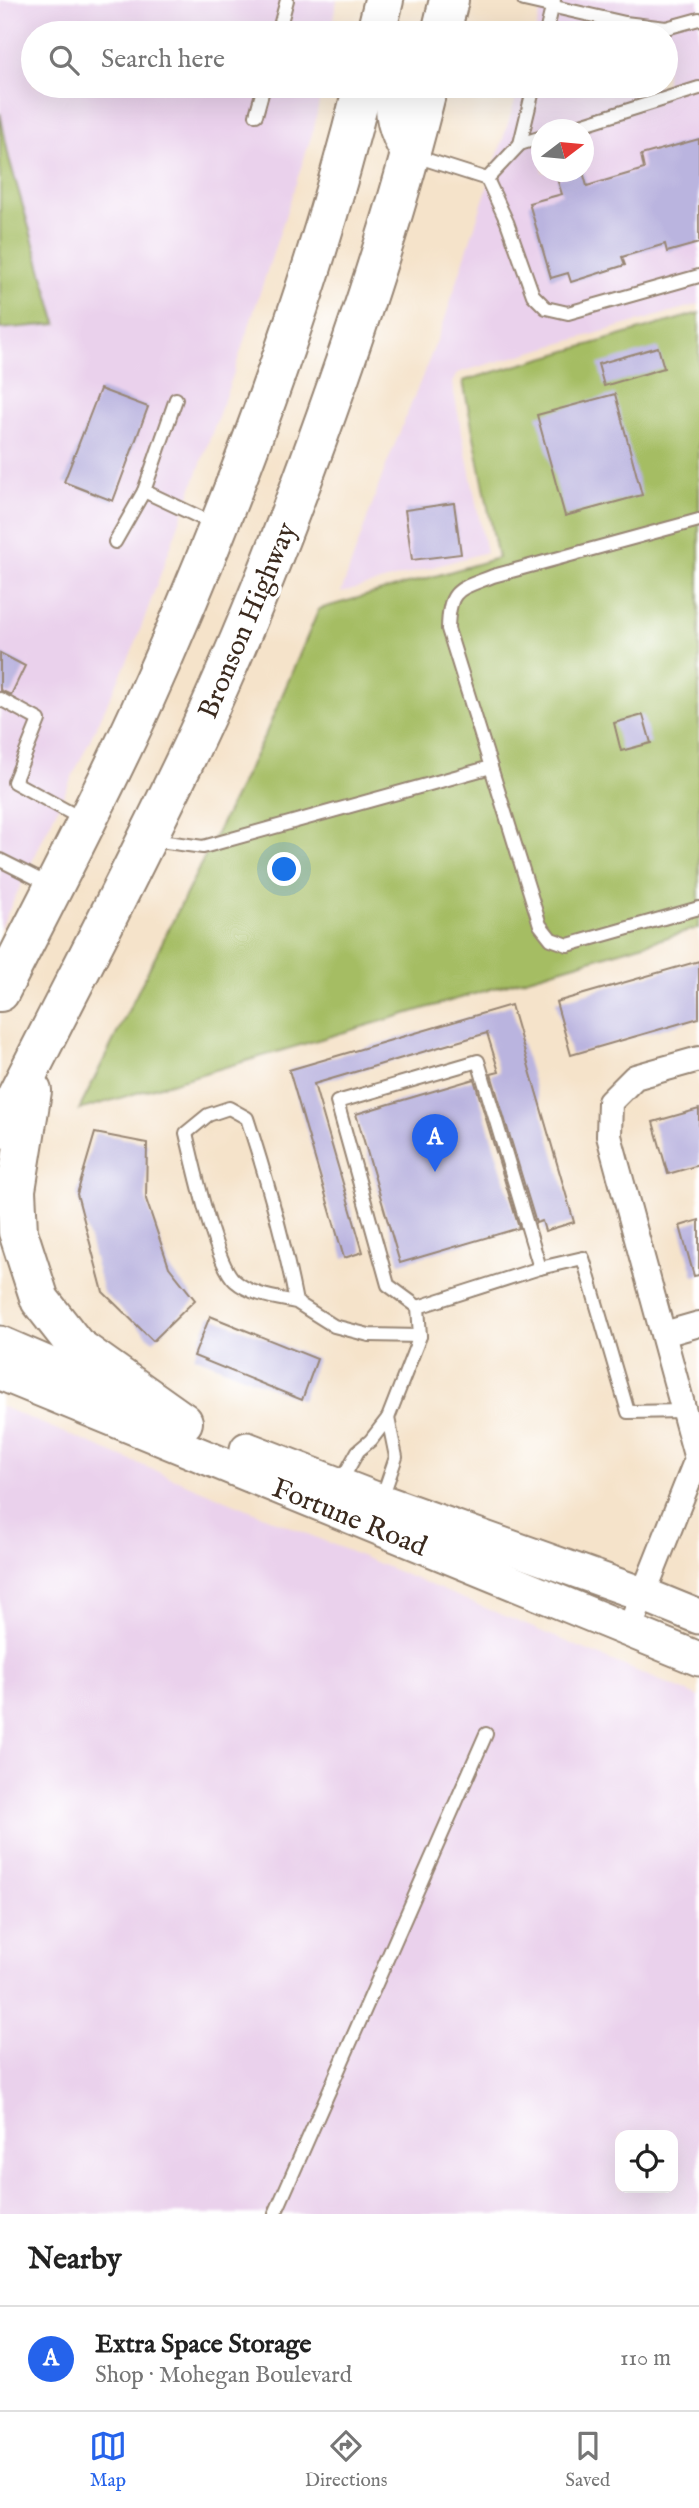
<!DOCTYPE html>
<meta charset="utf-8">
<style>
body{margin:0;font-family:"IM FELL English",serif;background:#f6f6f6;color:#222}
.controls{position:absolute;right:21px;bottom:21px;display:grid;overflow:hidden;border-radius:14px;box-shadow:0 7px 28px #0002}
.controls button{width:63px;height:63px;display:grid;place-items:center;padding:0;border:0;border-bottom:2px solid #e0e0e0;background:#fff;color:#222;font:35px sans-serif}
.compass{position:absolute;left:531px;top:119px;width:63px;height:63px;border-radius:50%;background:#fff;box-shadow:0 7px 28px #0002;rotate:74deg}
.you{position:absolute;left:285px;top:870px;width:24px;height:24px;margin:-18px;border:5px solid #fff;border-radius:50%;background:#1a73e8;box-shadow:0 0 0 10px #1a73e833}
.badge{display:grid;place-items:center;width:46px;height:46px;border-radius:50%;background:#2563eb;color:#fff;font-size:23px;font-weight:700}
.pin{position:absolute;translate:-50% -58px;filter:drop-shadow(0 2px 4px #0008)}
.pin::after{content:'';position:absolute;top:37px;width:24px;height:21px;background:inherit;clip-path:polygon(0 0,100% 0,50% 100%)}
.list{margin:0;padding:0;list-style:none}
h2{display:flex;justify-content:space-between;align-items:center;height:91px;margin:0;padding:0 28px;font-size:30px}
h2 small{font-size:23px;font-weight:400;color:#767676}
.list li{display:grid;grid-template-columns:46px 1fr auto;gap:21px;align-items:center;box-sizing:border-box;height:105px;padding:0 28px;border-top:2px solid #e0e0e0}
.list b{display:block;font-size:26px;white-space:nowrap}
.list p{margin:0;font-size:23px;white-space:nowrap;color:#767676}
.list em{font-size:23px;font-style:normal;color:#767676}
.icon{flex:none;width:38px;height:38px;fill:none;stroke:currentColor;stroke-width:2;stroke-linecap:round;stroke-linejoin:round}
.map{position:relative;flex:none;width:699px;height:2214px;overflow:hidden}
.search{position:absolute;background:#fff;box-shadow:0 7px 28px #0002;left:21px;right:21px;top:21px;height:77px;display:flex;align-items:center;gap:18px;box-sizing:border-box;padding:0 24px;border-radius:38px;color:#767676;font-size:26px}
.sheet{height:196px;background:#fff}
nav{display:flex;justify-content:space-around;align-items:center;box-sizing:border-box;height:98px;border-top:2px solid #e0e0e0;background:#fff;font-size:19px;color:#767676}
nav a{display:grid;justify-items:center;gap:4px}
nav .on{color:#2563eb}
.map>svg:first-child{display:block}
.built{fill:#ead1ec;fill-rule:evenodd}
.green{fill:#a5bd63;stroke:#707440;stroke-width:2}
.building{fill:#bab4df}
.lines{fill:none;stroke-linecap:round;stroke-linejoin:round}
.service-casing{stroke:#988674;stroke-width:16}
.minor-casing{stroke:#988674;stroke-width:28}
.secondary-casing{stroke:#988674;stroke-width:37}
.trunk-casing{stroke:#988674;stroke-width:42}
.service{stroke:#fff;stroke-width:12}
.minor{stroke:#fff;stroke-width:24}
.secondary{stroke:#fff;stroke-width:33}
.trunk{stroke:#fff;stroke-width:38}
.labels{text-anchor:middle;stroke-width:7;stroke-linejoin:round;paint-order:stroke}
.street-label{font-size:28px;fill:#3b2a1e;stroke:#fff}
</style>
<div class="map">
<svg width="699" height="2214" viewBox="0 0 699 2214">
<rect width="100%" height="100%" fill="#fff"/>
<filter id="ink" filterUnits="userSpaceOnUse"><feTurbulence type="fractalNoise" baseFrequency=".0143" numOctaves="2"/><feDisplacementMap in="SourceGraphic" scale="14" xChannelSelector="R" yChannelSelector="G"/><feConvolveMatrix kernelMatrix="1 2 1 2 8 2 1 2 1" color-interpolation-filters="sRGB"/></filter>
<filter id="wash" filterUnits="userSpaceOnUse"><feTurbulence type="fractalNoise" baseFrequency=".00686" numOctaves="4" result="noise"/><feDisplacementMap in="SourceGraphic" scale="28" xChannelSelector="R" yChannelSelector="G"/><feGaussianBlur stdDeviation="1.57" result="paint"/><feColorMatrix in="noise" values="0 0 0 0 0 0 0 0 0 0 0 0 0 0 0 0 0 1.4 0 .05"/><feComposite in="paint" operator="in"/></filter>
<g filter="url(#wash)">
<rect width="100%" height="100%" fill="#f5e3ca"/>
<g class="built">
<path d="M0 0H337L331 33H33V86H322L314 128 233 375 134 647 0 929V329L57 324 9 158 0 113Z"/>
<path d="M543 0H699V304L457 373 452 383 486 552 341 593 384 471 442 328 520 86H666V33H535ZM542 130H584V172H542Z"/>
<path d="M0 1406 699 1697V2214H0ZM620 2135H673V2188H620Z"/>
</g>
<g class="green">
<path d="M0 113 9 158 57 324 0 329Z"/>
<path d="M699 313V928L79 1110 266 733 319 609 498 558 463 381Z"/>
</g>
<g id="blocks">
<g class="building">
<path d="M699 139V243L667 252 665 244 622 257 625 265 571 282 568 273 551 278 529 203 562 194 557 179 583 172 587 186 644 169 641 155Z"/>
<path d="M658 347 664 368 604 386 598 364Z"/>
<path d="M100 389 148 407 113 501 64 482Z"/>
<path d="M615 394 642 495 565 516 537 415Z"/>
<path d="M454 503 461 554 412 560 405 510Z"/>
<path d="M0 653 25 666 11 695 0 690Z"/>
<path d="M643 715 651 743 621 751 614 723Z"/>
<path d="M699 961V1018L571 1055 556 1002Z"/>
<path d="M511 1005 574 1222 545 1231 542 1221 536 1223 491 1074 499 1072 487 1033 314 1084 363 1252 344 1258 289 1070Z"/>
<path d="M474 1079 519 1228 400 1263 356 1114Z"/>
<path d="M699 1109V1165L668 1174 653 1122Z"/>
<path d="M95 1133 147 1143 146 1199 169 1267 195 1300 153 1341 103 1292 77 1194Z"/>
<path d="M699 1220V1275L694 1276 680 1226Z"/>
<path d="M210 1316 317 1359 302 1400 194 1356Z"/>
</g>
</g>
</g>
<g filter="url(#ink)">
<use href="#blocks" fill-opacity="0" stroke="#988674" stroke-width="2"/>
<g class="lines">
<g class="service-casing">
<g id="service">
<path d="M524 0 625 23 666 28 699 19"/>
<path d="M278 33 287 0"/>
<path d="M546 33 554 0"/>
<path d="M256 115 264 86"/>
<path d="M565 130 699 88"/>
<path d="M520 144 534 86"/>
<path d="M415 156 487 179 520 144 542 137"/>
<path d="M487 179 507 222 533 295 546 308 568 313 699 276"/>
<path d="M176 399 144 491 214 524"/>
<path d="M699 520 493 576C458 590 449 588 448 629L540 925 551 939 568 945 699 908"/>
<path d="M115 542 144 491"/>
<path d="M0 699 39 720 14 782 82 819"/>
<path d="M152 840 203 847 491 767"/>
<path d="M0 860 50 885"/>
<path d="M296 1302C276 1298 251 1295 235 1281 215 1264 193 1162 186 1133L208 1115 229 1108 247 1118C267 1179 284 1240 296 1302L334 1326 369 1335 420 1336"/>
<path d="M418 1307 388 1285 337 1102 478 1061 540 1268"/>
<path d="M388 1418 420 1336 418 1307 540 1268 583 1258 628 1412 684 1411"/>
<path d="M340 1483 358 1451 371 1440 388 1418 396 1457 381 1501"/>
<path d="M275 2214 486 1734"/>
</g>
</g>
<g class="minor-casing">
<g id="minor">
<path d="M664 1334 699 1324"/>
<path d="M629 1630 697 1459 609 1136 610 1102 635 1077 699 1059"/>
</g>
</g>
<g class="secondary-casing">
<g id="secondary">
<path d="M0 1343 139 1403"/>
<path d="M0 1373 699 1659"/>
<path d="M247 1449 381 1501 645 1595 699 1617"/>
</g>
</g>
<g class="trunk-casing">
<g id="trunk">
<path d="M376 33 384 0"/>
<path d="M441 33 449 0"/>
<path d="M397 86C391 112 398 132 411 154"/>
<path d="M0 992C47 899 96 807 139 713 230 511 310 301 363 86"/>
<path d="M32 1091 16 1190 18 1232 40 1300 76 1346 183 1422"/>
<path d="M0 1129C66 997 136 866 198 733 243 637 282 537 318 438 360 322 399 205 428 86"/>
</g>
</g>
<use href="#service" class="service"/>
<use href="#minor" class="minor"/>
<use href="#secondary" class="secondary"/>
<use href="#trunk" class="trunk"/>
</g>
</g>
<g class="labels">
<g class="street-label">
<text transform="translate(246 620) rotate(-67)" y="10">Bronson Highway</text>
<text transform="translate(350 1516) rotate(22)" y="10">Fortune Road</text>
</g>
</g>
</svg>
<div class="controls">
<button><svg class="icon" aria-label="locate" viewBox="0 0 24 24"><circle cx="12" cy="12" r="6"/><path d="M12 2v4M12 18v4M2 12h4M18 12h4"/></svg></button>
</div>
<svg class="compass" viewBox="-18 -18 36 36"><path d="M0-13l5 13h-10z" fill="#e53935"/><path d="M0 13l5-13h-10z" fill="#767676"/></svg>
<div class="you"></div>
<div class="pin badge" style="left:435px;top:1172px">A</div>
<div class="search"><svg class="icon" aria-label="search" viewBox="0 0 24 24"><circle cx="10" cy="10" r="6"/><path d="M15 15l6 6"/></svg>Search here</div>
</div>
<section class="sheet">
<h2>Nearby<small></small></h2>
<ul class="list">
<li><span class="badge">A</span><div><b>Extra Space Storage</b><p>Shop · Mohegan Boulevard</p></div><em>110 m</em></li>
</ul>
</section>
<nav>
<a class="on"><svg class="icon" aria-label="map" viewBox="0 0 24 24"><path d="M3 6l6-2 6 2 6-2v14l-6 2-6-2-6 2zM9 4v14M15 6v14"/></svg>Map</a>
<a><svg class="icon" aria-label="directions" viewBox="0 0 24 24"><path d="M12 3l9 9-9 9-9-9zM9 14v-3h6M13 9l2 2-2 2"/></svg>Directions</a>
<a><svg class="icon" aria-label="saved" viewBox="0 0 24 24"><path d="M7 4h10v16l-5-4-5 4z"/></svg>Saved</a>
</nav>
